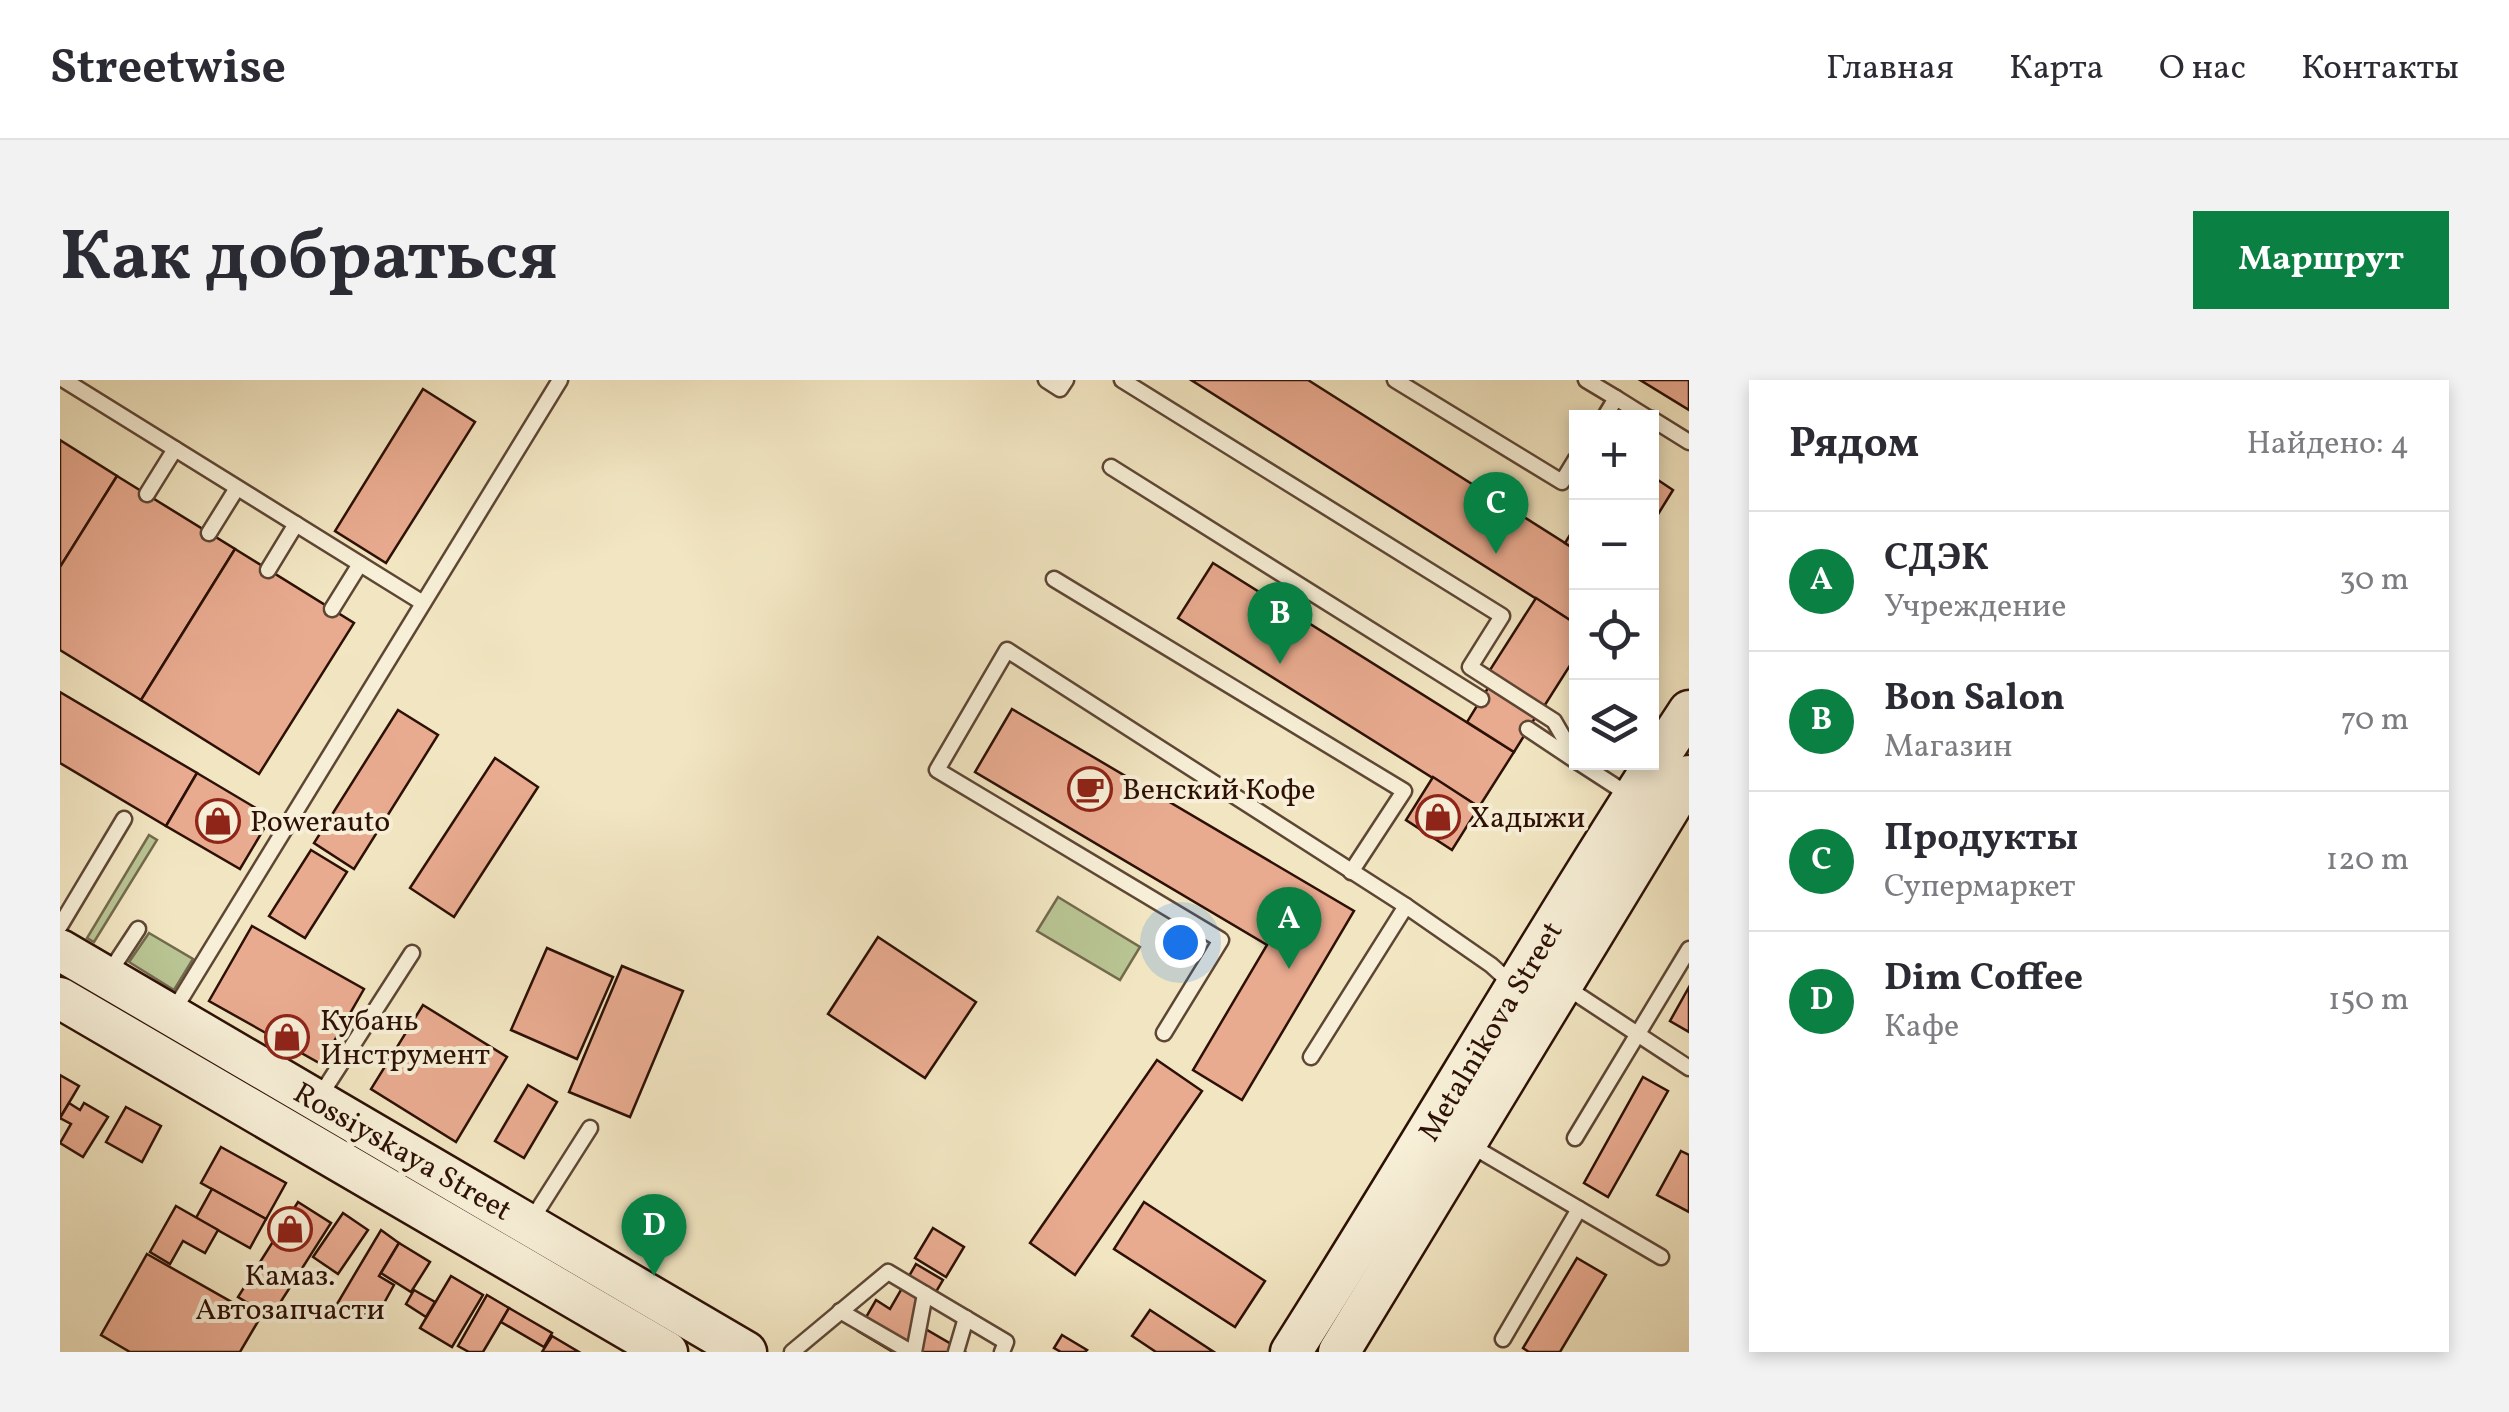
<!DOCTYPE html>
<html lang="ru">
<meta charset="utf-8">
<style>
body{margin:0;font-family:Vollkorn,serif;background:#f2f2f3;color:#2b2b33}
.controls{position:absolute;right:30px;top:30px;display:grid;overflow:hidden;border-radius:0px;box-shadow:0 5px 15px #0003}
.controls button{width:90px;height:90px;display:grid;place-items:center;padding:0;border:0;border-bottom:2px solid #e1e1e2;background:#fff;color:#2b2b33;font:50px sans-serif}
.you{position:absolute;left:1120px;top:562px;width:35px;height:35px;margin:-25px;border:8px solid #fff;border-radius:50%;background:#1a73e8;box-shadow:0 0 0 15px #1a73e833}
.badge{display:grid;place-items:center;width:65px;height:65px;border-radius:50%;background:#0b8043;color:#fff;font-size:32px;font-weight:700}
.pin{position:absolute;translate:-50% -82px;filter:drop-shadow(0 2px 5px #0008)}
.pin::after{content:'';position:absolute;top:52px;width:35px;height:30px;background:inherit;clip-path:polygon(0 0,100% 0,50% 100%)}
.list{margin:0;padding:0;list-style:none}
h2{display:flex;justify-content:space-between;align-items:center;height:130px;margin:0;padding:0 40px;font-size:42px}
h2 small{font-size:32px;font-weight:400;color:#7c7c81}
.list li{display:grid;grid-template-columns:65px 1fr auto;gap:30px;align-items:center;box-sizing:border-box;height:140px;padding:0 40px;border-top:2px solid #e1e1e2}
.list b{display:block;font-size:38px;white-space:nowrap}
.list p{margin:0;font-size:32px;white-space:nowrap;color:#7c7c81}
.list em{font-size:32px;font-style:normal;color:#7c7c81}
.icon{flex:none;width:55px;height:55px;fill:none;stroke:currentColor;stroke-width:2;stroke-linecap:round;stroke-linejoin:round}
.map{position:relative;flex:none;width:1629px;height:972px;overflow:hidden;border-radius:0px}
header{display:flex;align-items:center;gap:60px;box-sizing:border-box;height:140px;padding:0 50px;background:#fff;border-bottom:2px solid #e1e1e2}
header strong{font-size:48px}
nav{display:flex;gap:55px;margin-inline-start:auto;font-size:35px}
.intro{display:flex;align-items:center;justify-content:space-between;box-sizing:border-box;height:240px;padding:0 60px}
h1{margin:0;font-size:70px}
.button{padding:25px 45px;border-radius:0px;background:#0b8043;color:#fff;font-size:35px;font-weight:700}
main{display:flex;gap:60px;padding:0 60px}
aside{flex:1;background:#fff;border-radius:0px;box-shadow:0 5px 15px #0003}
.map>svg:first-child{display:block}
.green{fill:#b9c594;stroke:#736a4d;stroke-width:2.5}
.building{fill:#e9ab90;stroke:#2d1006;stroke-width:2.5}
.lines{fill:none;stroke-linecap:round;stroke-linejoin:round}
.service-casing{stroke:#5e4635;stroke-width:19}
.secondary-casing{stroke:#2d1006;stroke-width:45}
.service{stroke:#f7efd7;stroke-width:14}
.secondary{stroke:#f7efd7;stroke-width:40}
.labels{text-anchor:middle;stroke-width:8;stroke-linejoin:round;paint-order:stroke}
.poi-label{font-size:30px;fill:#2d1006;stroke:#f7efd7;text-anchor:start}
.street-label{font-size:30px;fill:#2d1006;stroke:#f7efd7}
</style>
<header>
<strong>Streetwise</strong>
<nav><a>Главная</a><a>Карта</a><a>О нас</a><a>Контакты</a></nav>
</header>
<div class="intro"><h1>Как добраться</h1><a class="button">Маршрут</a></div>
<main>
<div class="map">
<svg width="1629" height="972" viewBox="0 0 1629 972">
<rect width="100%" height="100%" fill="#f2e6c2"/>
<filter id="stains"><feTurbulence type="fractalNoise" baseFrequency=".002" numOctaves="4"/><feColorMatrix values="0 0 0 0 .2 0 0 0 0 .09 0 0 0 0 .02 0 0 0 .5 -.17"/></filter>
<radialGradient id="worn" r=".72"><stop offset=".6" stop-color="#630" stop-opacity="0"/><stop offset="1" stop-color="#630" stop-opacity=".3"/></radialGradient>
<g class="green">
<path d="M89 455 97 460 34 562 27 558Z"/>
<path d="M998 517 1080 567 1060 600 977 551Z"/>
<path d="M89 553 133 579 114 610 69 582Z"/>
</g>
<g class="building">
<path d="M1131 0H1248L1516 170V244Z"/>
<path d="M1580 0H1629V30Z"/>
<path d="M363 9 415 42 326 183 275 151Z"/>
<path d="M0 60 57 96 0 187Z"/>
<path d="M57 96 175 169 81 320 0 270V187Z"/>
<path d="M1592 96 1613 110 1592 144Z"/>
<path d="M1516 145V170L1505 163Z"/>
<path d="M175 169 294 243 199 394 81 320Z"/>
<path d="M1153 183 1454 372 1419 427 1118 238Z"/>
<path d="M1476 218 1516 244V276L1483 328 1428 293Z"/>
<path d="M1428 308 1475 338 1454 372 1407 342Z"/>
<path d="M0 312 137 393 106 446 0 383Z"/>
<path d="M952 329 1294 531 1182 720 1133 690 1207 565 915 392Z"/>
<path d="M338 330 378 355 294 489 254 463Z"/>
<path d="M435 378 478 407 394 537 350 508Z"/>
<path d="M137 393 211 437 180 489 106 446Z"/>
<path d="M1373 397 1419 427 1392 470 1346 440Z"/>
<path d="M251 470 287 492 245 558 209 536Z"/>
<path d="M192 546 304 609 261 684 149 621Z"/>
<path d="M818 557 916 622 865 698 768 634Z"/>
<path d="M487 568 553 597 517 679 451 650Z"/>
<path d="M562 586 623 611 570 737 509 712Z"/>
<path d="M1629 607V652L1610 641Z"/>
<path d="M363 625 447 677 396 762 311 709Z"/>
<path d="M1097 680 1142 711 1015 895 970 863Z"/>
<path d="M0 695 19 706 0 738Z"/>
<path d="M1583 697 1608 711 1548 817 1524 803Z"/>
<path d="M468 705 497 722 464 778 435 761Z"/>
<path d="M9 723 20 730 24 723 48 737 23 777 0 763 11 744 0 738Z"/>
<path d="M66 727 101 746 82 782 46 762Z"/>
<path d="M161 767 226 803 206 839 141 803Z"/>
<path d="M1621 771 1629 775V832L1597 815Z"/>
<path d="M152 809 206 839 190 868 136 838Z"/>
<path d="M238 822 271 843 211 937 178 917Z"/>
<path d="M1084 822 1205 901 1175 947 1054 869Z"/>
<path d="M116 826 158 850 145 873 123 861 110 884 90 872Z"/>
<path d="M283 833 308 850 278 894 253 877Z"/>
<path d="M873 848 904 867 886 897 855 878Z"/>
<path d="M321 850 339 863 319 896 334 905 318 934 309 928 302 939 277 924Z"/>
<path d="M339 863 370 882 351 912 321 893Z"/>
<path d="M87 874 200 938 180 972H70L41 955Z"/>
<path d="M1517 878 1546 895 1500 972H1469L1463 968Z"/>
<path d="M856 884 883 900 857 944 905 972H833L798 951 816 920 830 929Z"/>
<path d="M391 896 423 915 392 967 360 948Z"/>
<path d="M354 910 375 922 366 937 346 924Z"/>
<path d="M427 915 449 928 423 972H409L398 966Z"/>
<path d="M449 928 492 953 484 967 441 942Z"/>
<path d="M1090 930 1154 972H1096L1072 956Z"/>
<path d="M1002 955 1027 970 1025 972H1001L994 968Z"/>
<path d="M492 956 519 972H482Z"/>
</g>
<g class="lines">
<g class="service-casing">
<g id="service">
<path d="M4 0 363 223"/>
<path d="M986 0 1000 9 1006 0"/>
<path d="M1062 0 1442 236 1410 287 1494 341 1516 379"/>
<path d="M1335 0 1502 102 1516 79"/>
<path d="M1526 0 1556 18"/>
<path d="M1544 38 1556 18 1588 38"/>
<path d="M1592 39 1629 62"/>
<path d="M1051 87 1421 319"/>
<path d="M87 114 115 69"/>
<path d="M149 153 177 108"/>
<path d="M208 190 236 144"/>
<path d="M994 199 1344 411 1291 492"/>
<path d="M272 229 300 184"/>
<path d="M1468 349 1516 381"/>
<path d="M1518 382 1572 417"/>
<path d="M0 546 64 439"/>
<path d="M49 593 78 549"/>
<path d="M1506 607 1629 688"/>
<path d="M114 630 500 0"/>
<path d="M1104 653 1161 560 877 390 947 270 1346 526 1431 585 1452 604"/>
<path d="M1251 677 1346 526"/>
<path d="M260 716 352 573"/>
<path d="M1515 758 1629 569"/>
<path d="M1410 765 1601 877"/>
<path d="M469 844 530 748"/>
<path d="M780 931 851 972"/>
<path d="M1443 959 1519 829"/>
<path d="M732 972 828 892 946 962 942 972"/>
<path d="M854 972 865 914"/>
<path d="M896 972 906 938"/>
</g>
</g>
<g class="secondary-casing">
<g id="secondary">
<path d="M0 570 686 972"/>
<path d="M0 618 607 972"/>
<path d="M1231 972C1366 760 1491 541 1629 331"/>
<path d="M1279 972 1629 396"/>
</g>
</g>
<use href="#service" class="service"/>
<use href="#secondary" class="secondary"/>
</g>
<defs>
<g id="cafe-ring" transform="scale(2.25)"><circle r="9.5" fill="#f7efd7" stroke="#8f2418" stroke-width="1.5"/><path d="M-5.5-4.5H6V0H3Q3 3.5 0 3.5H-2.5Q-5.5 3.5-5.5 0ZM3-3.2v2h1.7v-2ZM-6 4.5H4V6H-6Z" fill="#8f2418"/></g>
<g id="shop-ring" transform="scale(2.25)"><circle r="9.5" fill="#f7efd7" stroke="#8f2418" stroke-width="1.5"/><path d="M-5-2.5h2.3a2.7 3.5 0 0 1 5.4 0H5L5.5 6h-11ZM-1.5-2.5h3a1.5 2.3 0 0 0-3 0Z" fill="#8f2418"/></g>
</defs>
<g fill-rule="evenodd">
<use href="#cafe-ring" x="1030" y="409"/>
<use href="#shop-ring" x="1378" y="437"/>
<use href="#shop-ring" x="158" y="441"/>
<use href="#shop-ring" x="227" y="657"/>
<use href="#shop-ring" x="230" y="849"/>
</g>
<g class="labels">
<g class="poi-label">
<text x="1062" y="419">Венский Кофе</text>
<text x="1410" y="447">Хадыжи</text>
<text x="190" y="451">Powerauto</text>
<text x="260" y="650">Кубань<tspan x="260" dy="34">Инструмент</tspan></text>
<text x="230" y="905" text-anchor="middle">Камаз.<tspan x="230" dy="34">Автозапчасти</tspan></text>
</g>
<g class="street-label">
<text transform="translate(1430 651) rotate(-59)" y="10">Metalnikova Street</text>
<text transform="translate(343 771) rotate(30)" y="10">Rossiyskaya Street</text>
</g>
</g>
<rect width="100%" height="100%" filter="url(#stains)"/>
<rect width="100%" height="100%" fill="url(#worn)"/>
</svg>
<div class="controls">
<button>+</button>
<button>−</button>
<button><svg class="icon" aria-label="locate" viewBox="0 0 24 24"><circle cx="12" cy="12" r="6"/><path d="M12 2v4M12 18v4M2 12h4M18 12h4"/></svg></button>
<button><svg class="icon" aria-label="layers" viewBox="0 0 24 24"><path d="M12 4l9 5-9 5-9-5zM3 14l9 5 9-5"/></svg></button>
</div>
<div class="you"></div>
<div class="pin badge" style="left:1229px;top:589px">A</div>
<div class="pin badge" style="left:1220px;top:284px">B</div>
<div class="pin badge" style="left:1436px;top:174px">C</div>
<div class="pin badge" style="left:594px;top:896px">D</div>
</div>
<aside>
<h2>Рядом<small>Найдено: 4</small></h2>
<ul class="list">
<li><span class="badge">A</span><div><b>СДЭК</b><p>Учреждение</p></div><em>30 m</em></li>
<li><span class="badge">B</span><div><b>Bon Salon</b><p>Магазин</p></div><em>70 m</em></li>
<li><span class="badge">C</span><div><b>Продукты</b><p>Супермаркет</p></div><em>120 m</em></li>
<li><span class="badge">D</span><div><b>Dim Coffee</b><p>Кафе</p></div><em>150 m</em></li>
</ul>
</aside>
</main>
